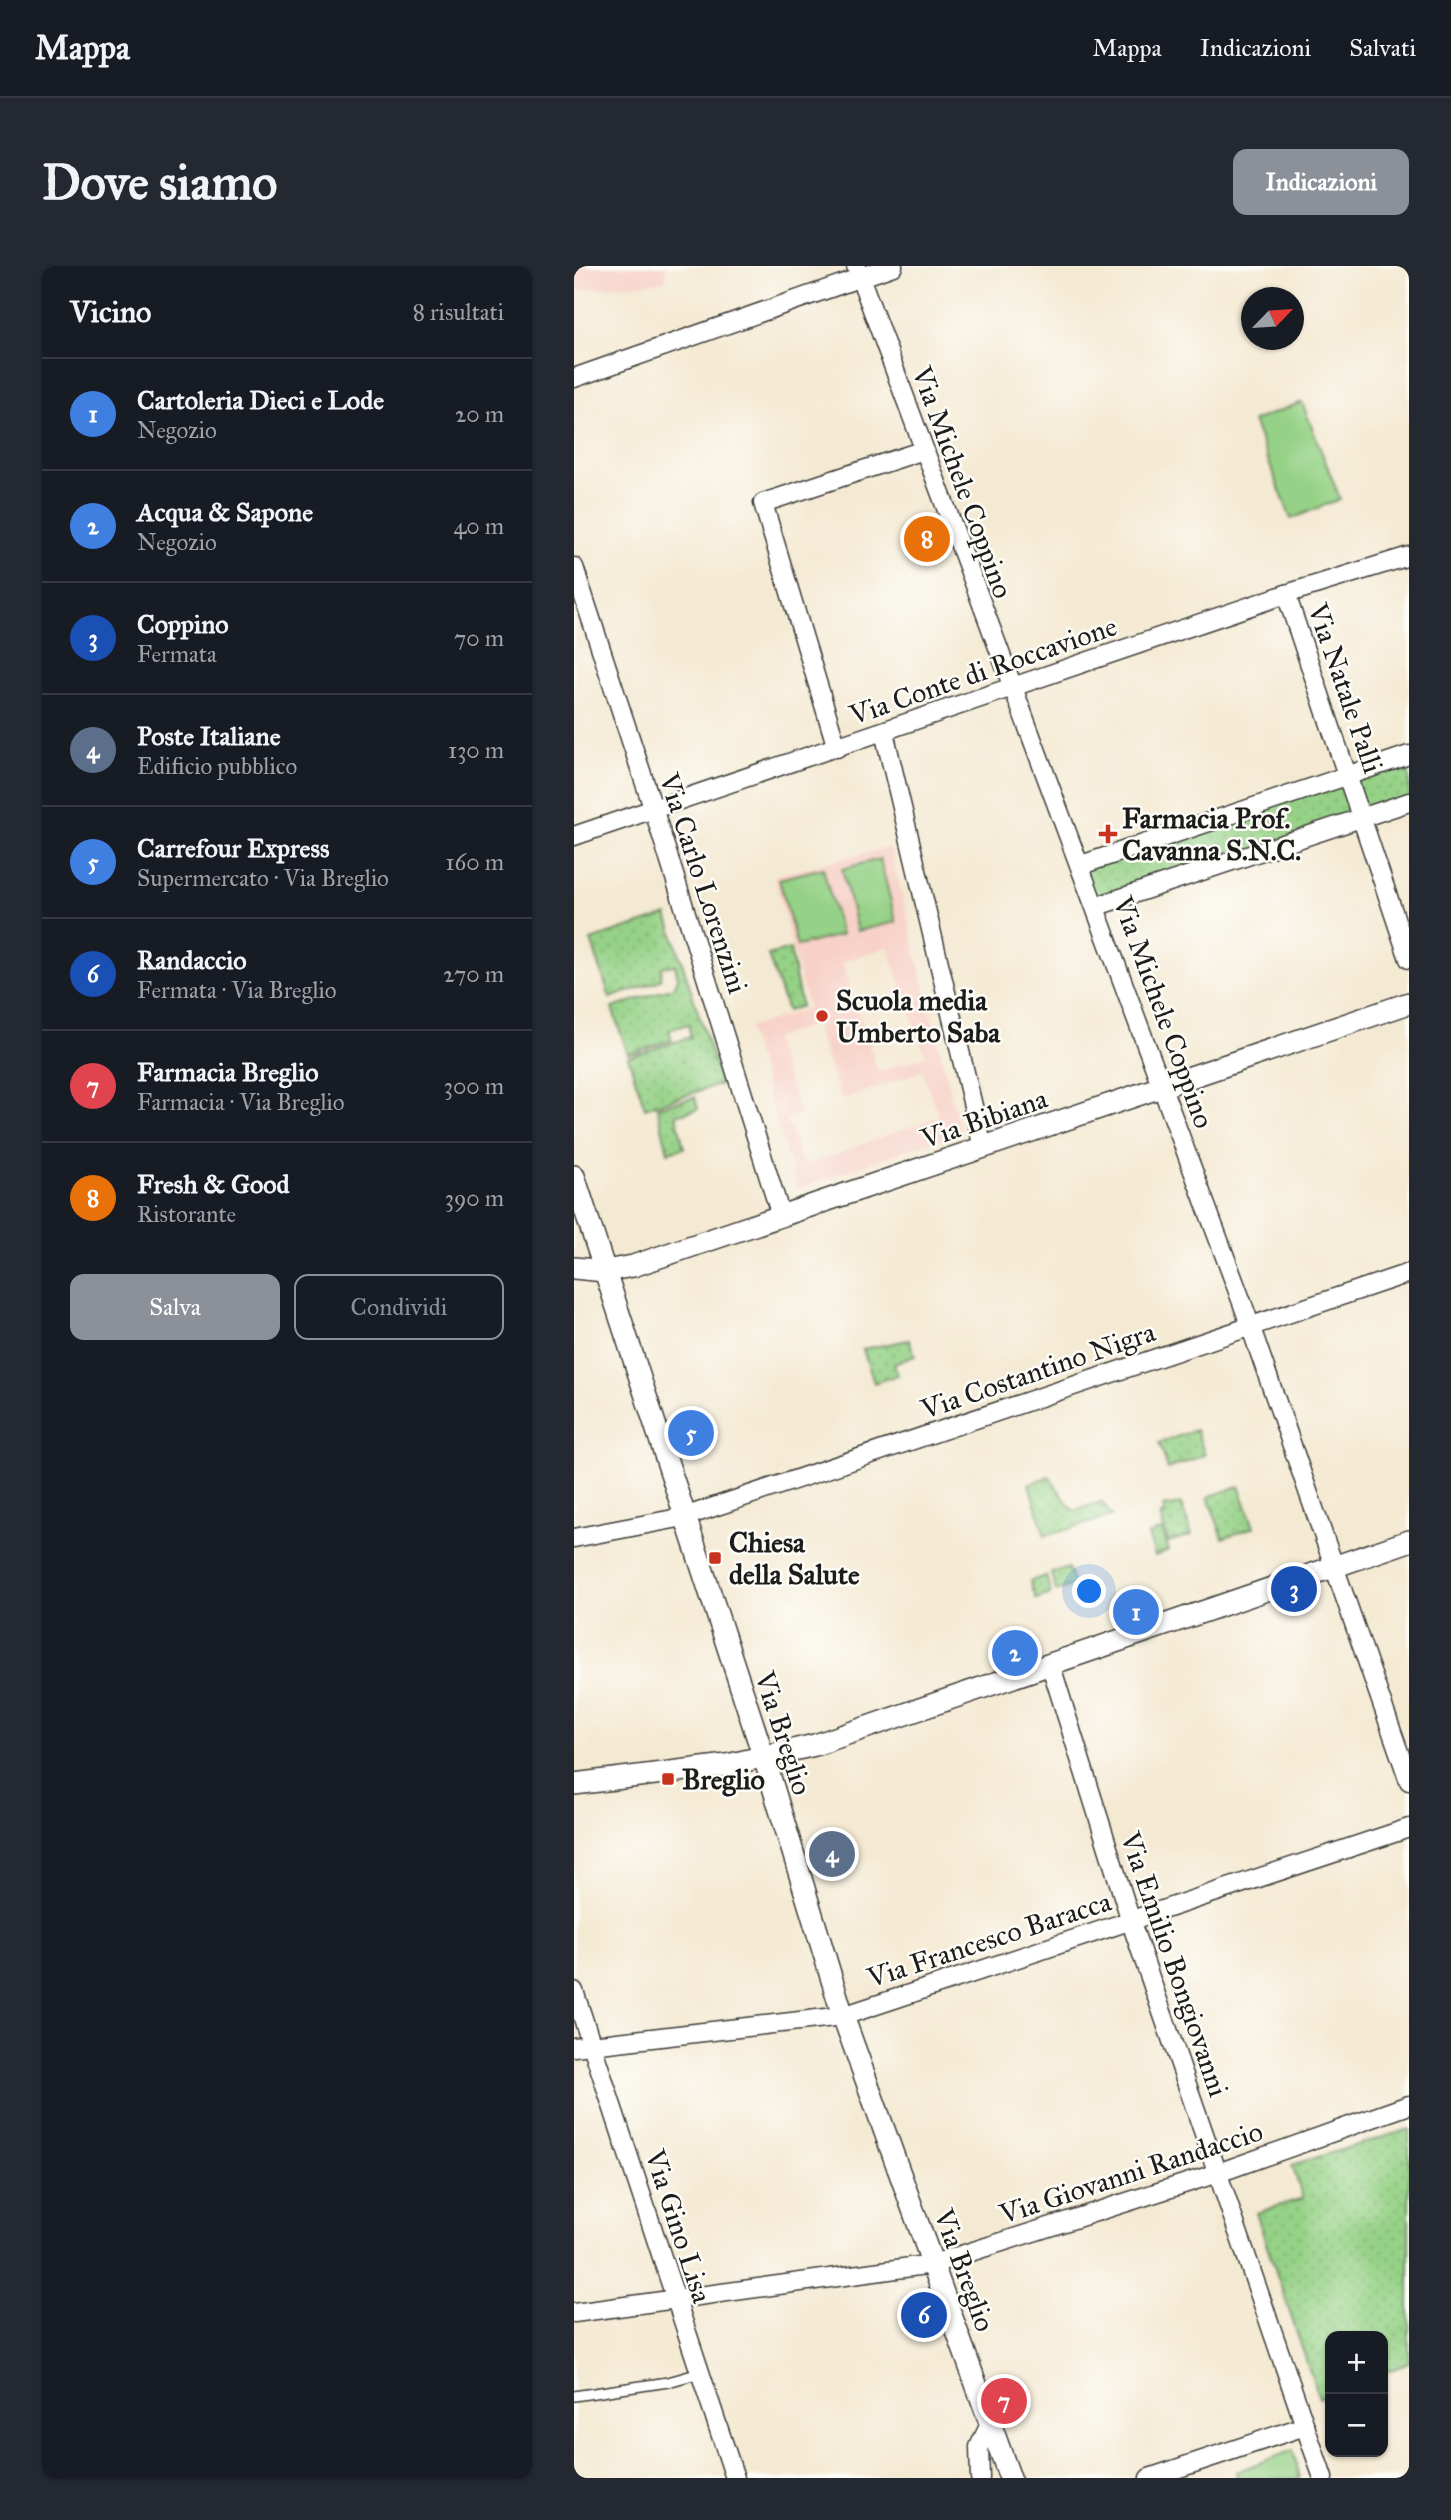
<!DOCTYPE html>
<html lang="it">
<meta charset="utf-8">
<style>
body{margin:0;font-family:"IM FELL Great Primer",serif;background:#242831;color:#f1f3f6}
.controls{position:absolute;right:21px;bottom:21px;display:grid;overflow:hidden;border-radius:14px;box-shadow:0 2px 5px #0004}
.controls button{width:63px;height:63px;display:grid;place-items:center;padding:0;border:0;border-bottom:2px solid #363941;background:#171b24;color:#f1f3f6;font:35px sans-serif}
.compass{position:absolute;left:667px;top:21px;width:63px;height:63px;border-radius:50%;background:#171b24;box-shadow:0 2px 5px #0004;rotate:65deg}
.you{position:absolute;left:516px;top:1326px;width:24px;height:24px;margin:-18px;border:5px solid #fff;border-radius:50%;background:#1a73e8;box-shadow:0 0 0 10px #1a73e833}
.badge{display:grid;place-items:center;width:46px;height:46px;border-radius:50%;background:#8c9099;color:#fff;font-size:23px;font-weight:700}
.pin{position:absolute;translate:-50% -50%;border:4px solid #fff;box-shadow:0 2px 7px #0006}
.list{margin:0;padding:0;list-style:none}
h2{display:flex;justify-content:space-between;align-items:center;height:91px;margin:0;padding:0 28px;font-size:30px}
h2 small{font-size:23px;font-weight:400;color:#9ea1a6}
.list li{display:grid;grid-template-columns:46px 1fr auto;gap:21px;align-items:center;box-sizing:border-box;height:112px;padding:0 28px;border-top:2px solid #363941}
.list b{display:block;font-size:26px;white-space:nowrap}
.list p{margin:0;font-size:23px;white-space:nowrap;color:#9ea1a6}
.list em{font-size:23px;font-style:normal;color:#9ea1a6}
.actions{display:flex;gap:14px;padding:21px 28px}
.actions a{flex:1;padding:16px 0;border:2px solid #8c9099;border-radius:14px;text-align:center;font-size:24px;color:#8c9099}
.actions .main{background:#8c9099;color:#fff}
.map{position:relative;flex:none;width:835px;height:2212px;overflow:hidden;border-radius:14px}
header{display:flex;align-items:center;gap:42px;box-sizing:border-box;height:98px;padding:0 35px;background:#171b24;border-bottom:2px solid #363941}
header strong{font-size:33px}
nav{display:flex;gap:38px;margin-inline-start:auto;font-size:24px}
.intro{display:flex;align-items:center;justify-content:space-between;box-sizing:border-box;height:168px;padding:0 42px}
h1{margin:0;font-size:49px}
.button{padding:18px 32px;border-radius:14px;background:#8c9099;color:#fff;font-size:24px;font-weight:700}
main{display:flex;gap:42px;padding:0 42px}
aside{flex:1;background:#171b24;border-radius:14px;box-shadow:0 2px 5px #0004}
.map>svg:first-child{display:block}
.built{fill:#f7d1c7;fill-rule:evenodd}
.grass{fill:#95d186;stroke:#587651;stroke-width:2}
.garden{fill:url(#garden-dots);stroke:#587651;stroke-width:2}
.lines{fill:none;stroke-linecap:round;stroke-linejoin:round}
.service-casing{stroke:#3c3b37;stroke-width:12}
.minor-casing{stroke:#3c3b37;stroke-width:21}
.tertiary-casing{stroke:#3c3b37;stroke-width:24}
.service{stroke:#fff;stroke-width:9}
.minor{stroke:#fff;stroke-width:18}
.tertiary{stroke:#fff;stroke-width:21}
.poi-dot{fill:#c8321e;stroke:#fdfcf7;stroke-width:2.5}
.labels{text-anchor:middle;stroke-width:5;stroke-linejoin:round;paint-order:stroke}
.street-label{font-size:28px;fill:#1c1c1c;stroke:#fdfcf7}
.poi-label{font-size:28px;font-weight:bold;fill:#1c1c1c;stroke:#fdfcf7;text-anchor:start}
</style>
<header>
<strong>Mappa</strong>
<nav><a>Mappa</a><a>Indicazioni</a><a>Salvati</a></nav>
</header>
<div class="intro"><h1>Dove siamo</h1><a class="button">Indicazioni</a></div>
<main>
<aside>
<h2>Vicino<small>8 risultati</small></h2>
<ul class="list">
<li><span class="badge" style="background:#3f7fe0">1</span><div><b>Cartoleria Dieci e Lode</b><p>Negozio</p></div><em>20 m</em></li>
<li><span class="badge" style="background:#3f7fe0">2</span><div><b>Acqua &amp; Sapone</b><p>Negozio</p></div><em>40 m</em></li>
<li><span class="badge" style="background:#1a4fb4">3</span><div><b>Coppino</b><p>Fermata</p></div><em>70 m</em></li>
<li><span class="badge" style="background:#5c6f8a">4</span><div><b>Poste Italiane</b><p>Edificio pubblico</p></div><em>130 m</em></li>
<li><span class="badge" style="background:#3f7fe0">5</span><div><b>Carrefour Express</b><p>Supermercato · Via Breglio</p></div><em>160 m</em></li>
<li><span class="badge" style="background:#1a4fb4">6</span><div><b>Randaccio</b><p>Fermata · Via Breglio</p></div><em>270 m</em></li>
<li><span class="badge" style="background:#e0444e">7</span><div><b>Farmacia Breglio</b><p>Farmacia · Via Breglio</p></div><em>300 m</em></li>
<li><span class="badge" style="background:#e8710a">8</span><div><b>Fresh &amp; Good</b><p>Ristorante</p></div><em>390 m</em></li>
</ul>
<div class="actions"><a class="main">Salva</a><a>Condividi</a></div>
</aside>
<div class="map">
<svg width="835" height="2212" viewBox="0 0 835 2212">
<defs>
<pattern id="garden-dots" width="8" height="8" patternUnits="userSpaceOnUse" patternTransform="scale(1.75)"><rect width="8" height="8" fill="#95d186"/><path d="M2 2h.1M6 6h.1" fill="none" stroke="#80b373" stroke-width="1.8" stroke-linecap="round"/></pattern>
</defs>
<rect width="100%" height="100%" fill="#fdfcf7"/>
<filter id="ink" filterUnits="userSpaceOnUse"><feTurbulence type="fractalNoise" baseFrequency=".0143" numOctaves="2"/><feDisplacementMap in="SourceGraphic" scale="14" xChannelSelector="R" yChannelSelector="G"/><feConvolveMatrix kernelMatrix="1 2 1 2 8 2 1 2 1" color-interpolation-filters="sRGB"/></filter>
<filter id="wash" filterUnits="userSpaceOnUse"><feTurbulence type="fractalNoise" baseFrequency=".00686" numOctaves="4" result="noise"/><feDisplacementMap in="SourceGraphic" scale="28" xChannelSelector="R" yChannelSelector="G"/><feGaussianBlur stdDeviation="1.57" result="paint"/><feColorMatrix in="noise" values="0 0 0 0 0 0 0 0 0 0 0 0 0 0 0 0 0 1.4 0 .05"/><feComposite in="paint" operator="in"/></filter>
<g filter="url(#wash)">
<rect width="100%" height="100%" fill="#f4e9d2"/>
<g class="built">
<path d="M0 0H92V15L0 25Z"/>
<path d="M316 581 386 865 223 923 174 762 234 742 200 610ZM314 681 351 790 304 806 268 696ZM240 758 268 834 348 805 365 850 230 900 212 853 226 847 199 773Z"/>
</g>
<g class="grass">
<path d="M728 136 766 233 717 253 679 155Z"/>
<path d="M306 593 322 656 283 665 268 603Z"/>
<path d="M249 602 267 669 223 680 205 613Z"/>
<path d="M719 2184 726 2212H663L662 2206Z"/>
</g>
<g class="garden">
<path d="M835 489V536L523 640 507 599Z"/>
<path d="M93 649 147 818 71 842 54 791 117 771 114 758 95 764 98 774 54 788 38 742 100 721 104 712 101 699 88 701 87 713 82 716 36 732 17 674Z"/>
<path d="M216 683 227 740 213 745 194 689Z"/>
<path d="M121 831 124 843 102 849 110 882 94 886 83 841Z"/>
<path d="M335 1074 341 1090 320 1098 324 1109 300 1117 289 1083Z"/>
<path d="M622 1164 631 1189 594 1203 585 1177Z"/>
<path d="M475 1210 499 1245 528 1236 538 1250 471 1270 455 1218Z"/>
<path d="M665 1220 680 1261 649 1272 634 1231Z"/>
<path d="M607 1238 618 1269 594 1276 586 1249 591 1248 589 1241Z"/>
<path d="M588 1264 595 1284 581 1290 574 1269Z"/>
<path d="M494 1302 500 1319 482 1325 477 1307Z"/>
<path d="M472 1310 477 1328 462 1333 456 1315Z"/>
<path d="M835 1863V2097L809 2107V2070H756V2128L745 2132 682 1947 729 1932 718 1899Z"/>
</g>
</g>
<g filter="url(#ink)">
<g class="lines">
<g class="service-casing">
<path id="service" d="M0 2130 94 2116 126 2107"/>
</g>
<g class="minor-casing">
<g id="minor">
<path d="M282 0 669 1039 835 1515"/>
<path d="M0 112 319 0"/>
<path d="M0 301 80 545 207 950"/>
<path d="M712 328 835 693"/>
<path d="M310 466 409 882"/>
<path d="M263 482 189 237 350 184"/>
<path d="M0 570 712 328 835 290"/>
<path d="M507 599 835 489"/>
<path d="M523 640 835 536"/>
<path d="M0 1272 110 1251 835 1007"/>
<path d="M476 1397 561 1668 749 2212"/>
<path d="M0 1725 161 2212"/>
<path d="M0 1781 269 1750 835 1562"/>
<path d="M0 2047 359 1998 644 1907 835 1839"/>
<path d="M406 2212 405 2181 416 2158"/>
<path d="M575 2212 731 2160"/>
</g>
</g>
<g class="tertiary-casing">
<g id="tertiary">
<path d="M0 910 192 1498 269 1750 436 2212"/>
<path d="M0 1002 31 1005 59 1000 835 737"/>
<path d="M0 1518 153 1499 241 1479 835 1275"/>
</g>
</g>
<use href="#service" class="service"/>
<use href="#minor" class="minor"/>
<use href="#tertiary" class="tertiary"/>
</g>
</g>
<g class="poi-dot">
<path d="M530.5 557.5h7v7h7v7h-7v7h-7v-7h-7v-7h7z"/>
<circle cx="248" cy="750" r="7"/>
<rect x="134" y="1285" width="14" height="14" rx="3.5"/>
<rect x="87" y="1506" width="14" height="14" rx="3.5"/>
</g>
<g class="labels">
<g class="street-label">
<text transform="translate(389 216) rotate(70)" y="10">Via Michele Coppino</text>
<text transform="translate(409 404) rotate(-19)" y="10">Via Conte di Roccavione</text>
<text transform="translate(772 422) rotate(71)" y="10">Via Natale Palli</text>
<text transform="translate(130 617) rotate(72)" y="10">Via Carlo Lorenzini</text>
<text transform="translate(590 746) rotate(70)" y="10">Via Michele Coppino</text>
<text transform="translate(410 852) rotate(-19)" y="10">Via Bibiana</text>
<text transform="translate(464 1104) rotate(-19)" y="10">Via Costantino Nigra</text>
<text transform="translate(210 1467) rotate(72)" y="10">Via Breglio</text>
<text transform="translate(415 1673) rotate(-18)" y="10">Via Francesco Baracca</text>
<text transform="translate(601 1698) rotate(71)" y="10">Via Emilio Bongiovanni</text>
<text transform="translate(557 1906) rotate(-18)" y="10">Via Giovanni Randaccio</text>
<text transform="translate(105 1960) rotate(72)" y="10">Via Gino Lisa</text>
<text transform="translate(391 2004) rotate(70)" y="10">Via Breglio</text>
</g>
<g class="poi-label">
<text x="548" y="562">Farmacia Prof.<tspan x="548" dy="32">Cavanna S.N.C.</tspan></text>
<text x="262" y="744">Scuola media<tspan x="262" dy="32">Umberto Saba</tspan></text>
<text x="155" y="1286">Chiesa<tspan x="155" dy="32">della Salute</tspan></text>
<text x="108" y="1523">Breglio</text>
</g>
</g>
</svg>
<div class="controls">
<button>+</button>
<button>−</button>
</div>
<svg class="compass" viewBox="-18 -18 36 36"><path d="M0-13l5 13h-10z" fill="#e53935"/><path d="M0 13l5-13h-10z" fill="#9ea1a6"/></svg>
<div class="you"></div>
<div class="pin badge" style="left:562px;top:1346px;background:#3f7fe0">1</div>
<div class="pin badge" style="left:441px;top:1387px;background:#3f7fe0">2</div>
<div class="pin badge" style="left:720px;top:1323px;background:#1a4fb4">3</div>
<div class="pin badge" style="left:258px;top:1588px;background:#5c6f8a">4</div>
<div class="pin badge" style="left:117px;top:1167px;background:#3f7fe0">5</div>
<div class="pin badge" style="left:350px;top:2049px;background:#1a4fb4">6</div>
<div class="pin badge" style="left:430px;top:2135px;background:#e0444e">7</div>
<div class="pin badge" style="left:353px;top:273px;background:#e8710a">8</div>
</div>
</main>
